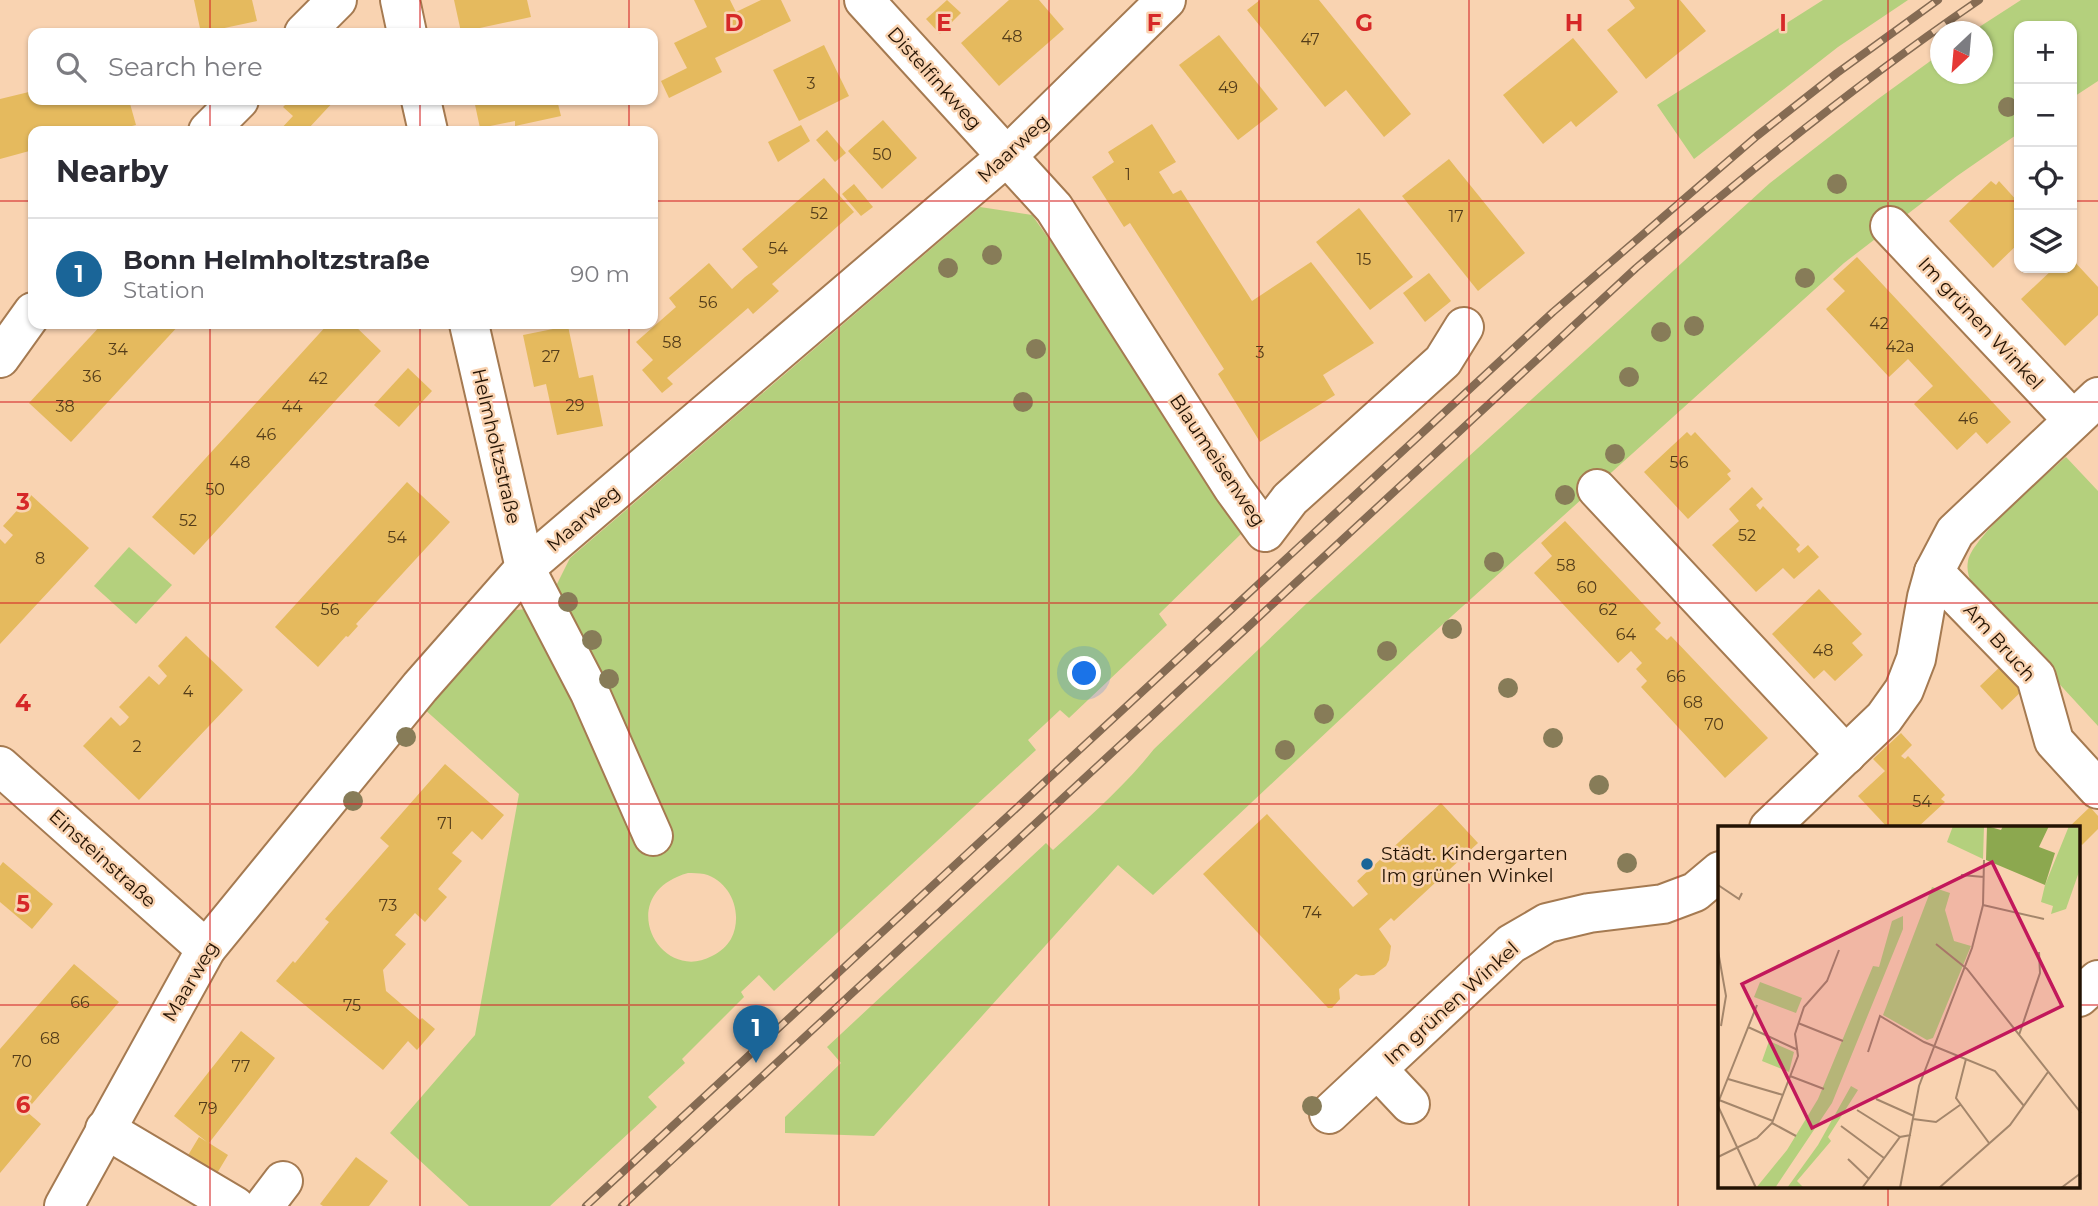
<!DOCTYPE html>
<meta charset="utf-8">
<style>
body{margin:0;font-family:Montserrat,sans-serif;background:#f2f2f3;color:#2b2b33}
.controls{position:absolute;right:21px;top:21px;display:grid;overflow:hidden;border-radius:14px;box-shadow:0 2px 5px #0004}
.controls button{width:63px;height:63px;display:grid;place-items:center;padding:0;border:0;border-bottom:2px solid #e1e1e2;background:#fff;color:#2b2b33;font:35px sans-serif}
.compass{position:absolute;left:1930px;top:21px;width:63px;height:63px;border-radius:50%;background:#fff;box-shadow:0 2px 5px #0004;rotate:206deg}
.you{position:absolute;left:1085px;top:674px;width:24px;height:24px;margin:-18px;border:5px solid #fff;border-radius:50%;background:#1a73e8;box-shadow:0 0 0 10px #1a73e833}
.badge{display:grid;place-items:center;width:46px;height:46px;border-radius:50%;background:#1a6598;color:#fff;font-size:23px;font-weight:700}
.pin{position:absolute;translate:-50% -58px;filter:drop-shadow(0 2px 4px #0008)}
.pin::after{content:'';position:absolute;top:37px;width:24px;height:21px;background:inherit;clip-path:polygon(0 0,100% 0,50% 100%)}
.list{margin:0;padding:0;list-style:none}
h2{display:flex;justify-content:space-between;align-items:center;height:91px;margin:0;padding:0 28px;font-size:30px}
h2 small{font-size:23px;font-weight:400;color:#7c7c81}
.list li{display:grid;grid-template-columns:46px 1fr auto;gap:21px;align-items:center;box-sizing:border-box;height:112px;padding:0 28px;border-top:2px solid #e1e1e2}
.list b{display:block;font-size:26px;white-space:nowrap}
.list p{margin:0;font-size:23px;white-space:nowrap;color:#7c7c81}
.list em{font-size:23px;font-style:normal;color:#7c7c81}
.icon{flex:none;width:38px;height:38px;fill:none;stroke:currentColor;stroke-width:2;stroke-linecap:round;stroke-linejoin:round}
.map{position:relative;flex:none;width:2098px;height:1206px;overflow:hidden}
.search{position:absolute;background:#fff;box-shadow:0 2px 5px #0004;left:28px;top:28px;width:630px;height:77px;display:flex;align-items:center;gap:18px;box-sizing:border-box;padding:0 24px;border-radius:14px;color:#7c7c81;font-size:26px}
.panel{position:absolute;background:#fff;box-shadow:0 2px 5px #0004;left:28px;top:126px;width:630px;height:203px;border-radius:14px}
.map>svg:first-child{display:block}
.green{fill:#b4d07d;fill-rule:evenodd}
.building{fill:#e5ba5e}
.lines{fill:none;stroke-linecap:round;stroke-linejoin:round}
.minor-casing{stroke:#a57a51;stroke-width:42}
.minor{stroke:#fff;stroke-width:38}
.rail-casing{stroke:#856b53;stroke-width:8}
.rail{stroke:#f9d3b1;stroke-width:5;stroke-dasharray:16;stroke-linecap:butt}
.tree{fill:#877c58}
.grid{fill:none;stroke:#d62828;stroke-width:2;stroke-opacity:0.55}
.poi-dot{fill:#1a6598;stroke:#f9d3b1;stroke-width:2.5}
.labels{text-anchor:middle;stroke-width:5;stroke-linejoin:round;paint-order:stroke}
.number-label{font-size:16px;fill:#543d1a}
.street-label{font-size:19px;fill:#241303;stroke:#f9d3b1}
.poi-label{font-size:19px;fill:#241303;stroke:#f9d3b1;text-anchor:start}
.inset-road{fill:none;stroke:#a4866b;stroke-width:2}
.view{fill:#c2185b;fill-opacity:0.15;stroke:#c2185b;stroke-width:3.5}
.inset-edge{fill:none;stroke:#241303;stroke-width:3.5}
.grid-label{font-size:23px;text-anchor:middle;font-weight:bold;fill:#d62828;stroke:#f9d3b1;stroke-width:5;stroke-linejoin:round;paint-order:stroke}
</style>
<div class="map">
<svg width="2098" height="1206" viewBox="0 0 2098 1206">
<rect width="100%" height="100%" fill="#f9d3b1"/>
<g class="green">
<path d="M1823 0H1908L1838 47 1694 159 1657 105Z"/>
<path d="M2021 0H2098V81L2072 98V26H2019V133L1957 176 1844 263 1412 652 1153 895 1118 865 874 1136 785 1133V1117L841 1063 827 1047 1046 843 1053 850C1088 818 1125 786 1154 749L1306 604 1770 183 1878 99 1940 54V74H1982V32L1973 31Z"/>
<path d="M980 207 1032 215 1133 358 1243 532 1159 614 1167 625 1069 718 1060 710 1028 740 1036 750 774 991 759 975 741 992 744 997 682 1059 685 1063 648 1097 657 1107 550 1206H469L390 1133 475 1035 519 794 423 708 508 611 560 605 557 584 570 558ZM688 873C693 873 699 873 704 874 731 881 744 914 731 939 727 946 720 952 712 956 659 985 612 894 688 873Z"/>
<path d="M2066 457 2098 491V726L1983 601C1975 589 1965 577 1968 561 1972 537 2045 476 2066 457Z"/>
<path d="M129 547 172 585 136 624 94 586Z"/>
</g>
<g class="building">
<path d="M194 0H252L257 21 201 33Z"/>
<path d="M454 0H527L531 17 461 32Z"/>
<path d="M694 0H730L736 12 761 0H781L791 21 715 58 722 72 669 98 661 81 687 68 674 43 707 27Z"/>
<path d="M947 0 961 13 940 34 926 19Z"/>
<path d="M1009 0H1039L1064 29 999 86 961 43Z"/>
<path d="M1260 0H1319L1411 114 1384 137 1346 90 1325 107 1247 10Z"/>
<path d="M1629 0H1680L1706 31 1646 79 1607 30 1635 8Z"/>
<path d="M1219 35 1278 109 1238 140 1179 65Z"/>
<path d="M1573 38 1618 92 1576 127 1571 121 1543 144 1503 95Z"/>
<path d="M824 45 849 96 799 121 773 70Z"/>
<path d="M33 91V100H129L136 125 111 131H33V150L0 159V99Z"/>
<path d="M290 100H335L308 129 310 131H279L293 116 283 107Z"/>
<path d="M474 100H557L561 116 515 126V121L480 128Z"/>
<path d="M883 120 917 158 882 189 848 151Z"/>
<path d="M1152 124 1176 162 1159 172 1173 194 1181 190 1252 301 1311 262 1374 343 1323 375 1335 395 1260 442 1218 374 1224 369 1130 223 1124 227 1092 177 1114 162 1108 152Z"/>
<path d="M801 125 810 141 778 162 768 142Z"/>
<path d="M827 130 846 153 835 162 816 140Z"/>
<path d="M1449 159 1525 253 1478 291 1402 196Z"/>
<path d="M824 178 854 212 772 284 779 291 753 314 748 308 667 378 673 384 662 393 642 370 653 360 636 342 676 307 669 298 709 263 732 289 745 277 758 267 742 249Z"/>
<path d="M1991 181 1996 185 1999 181 2019 203V243L1993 268 1949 221Z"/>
<path d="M854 184 873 207 861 216 842 194Z"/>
<path d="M1359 208 1413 277 1370 310 1316 242Z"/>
<path d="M1857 257 2011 422 1987 444 1976 432 1957 450 1914 404 1933 386 1908 359 1889 377 1826 309 1845 291 1833 279Z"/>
<path d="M2072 259 2098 287V315L2065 346 2021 299 2054 268H2072Z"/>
<path d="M1429 273 1451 301 1425 322 1403 293Z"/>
<path d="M102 324H180L71 442 29 403Z"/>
<path d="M328 324H355L354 325 381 351 194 555 152 517Z"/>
<path d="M568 326 579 378 593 375 603 426 557 435 546 384 534 387 523 335Z"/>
<path d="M408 368 432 391 399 427 374 405Z"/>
<path d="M1687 432 1691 436 1695 432 1731 471 1727 474 1731 479 1688 519 1644 472Z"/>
<path d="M407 482 450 522 356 624 358 626 348 637 346 636 318 667 275 627Z"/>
<path d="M1752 487 1763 499 1756 505 1760 510 1763 506 1800 545 1796 549 1799 553 1808 545 1819 557 1794 579 1783 568 1756 592 1712 545 1739 521 1729 509Z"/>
<path d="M31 495 89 548 0 644V539L5 544 13 535 3 526Z"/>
<path d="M1565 521 1661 623 1655 629 1667 640 1671 636 1768 738 1725 778 1641 687 1647 681 1636 669 1642 663 1631 651 1618 663 1534 573 1552 556 1541 543Z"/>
<path d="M1819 589 1862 634 1852 643 1863 655 1835 681 1824 670 1814 679 1772 634Z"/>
<path d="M186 636 243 690 139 800 83 746 111 717 120 726 125 722 129 717 119 707 149 676 159 685 167 676 158 666Z"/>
<path d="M2003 664 2025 688 2002 710 1980 686Z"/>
<path d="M1901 733 1912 745 1901 756 1905 759 1908 756 1945 795 1941 799 1945 802 1917 828H1888L1858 796 1885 771 1873 759Z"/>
<path d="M445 764 504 815 482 840 472 831 452 853 462 861 438 889 447 897 425 922 415 913 395 935 406 944 383 970 386 991 420 1020 422 1018 435 1029 417 1050 408 1041 383 1070 276 981 293 961 295 963 329 922 325 919 389 846 380 838Z"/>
<path d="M1441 803 1478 843 1394 921 1391 918 1379 929 1391 946 1389 960 1386 966 1374 975 1361 976 1356 974 1339 989 1340 999 1332 1008H1328L1203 874 1267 814 1353 907 1368 894 1357 881Z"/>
<path d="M2090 807 2098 816V829L2082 845 2079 842V828H2068Z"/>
<path d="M3 862 53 904 32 929 0 902V866Z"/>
<path d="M74 964 119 1002 26 1111 41 1124 0 1173V1049Z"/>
<path d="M241 1031 275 1058 209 1143 228 1155 216 1175 187 1157 199 1137 207 1142 174 1116Z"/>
<path d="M356 1157 388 1181 369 1206H323L320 1204Z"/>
</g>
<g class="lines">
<g class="minor-casing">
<g id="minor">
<path d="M400 0 407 33"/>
<path d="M864 0 1054 208 1233 488 1265 532 1290 499 1443 361 1464 327"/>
<path d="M304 33 337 0"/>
<path d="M421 100 428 131"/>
<path d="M208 131 239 100"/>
<path d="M1890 226 2073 420"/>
<path d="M469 324 525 568 590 693 653 836"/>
<path d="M0 358 33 312"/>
<path d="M1597 489 1846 755"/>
<path d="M1934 572 2036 677 2054 741 2098 789"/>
<path d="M0 766 206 949"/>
<path d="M1769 828 1884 718 1904 690 1916 659 1927 597 1934 572 1955 532 2098 397"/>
<path d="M2079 997 2098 980"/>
<path d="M1378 1070 1410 1104"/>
<path d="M1329 1114 1511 944 1547 923 1589 913 1663 904 1695 892 1720 871"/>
<path d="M105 1129 235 1206"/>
<path d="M64 1206 206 949 420 687 525 568 1006 157 1166 0"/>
<path d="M264 1206 283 1181"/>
</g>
</g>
<use href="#minor" class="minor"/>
<g class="rail-casing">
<g id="rail">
<path d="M586 1206 1553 312 1757 136 1837 73 1938 0"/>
<path d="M622 1206 1636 268C1746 173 1859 82 1979 0"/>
</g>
</g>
<use href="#rail" class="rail"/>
</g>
<g class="tree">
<circle cx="2008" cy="107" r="10"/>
<circle cx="1837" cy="184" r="10"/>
<circle cx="992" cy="255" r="10"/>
<circle cx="948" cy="268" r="10"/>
<circle cx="1805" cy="278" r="10"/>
<circle cx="1694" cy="326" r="10"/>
<circle cx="1661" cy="332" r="10"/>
<circle cx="1036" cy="349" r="10"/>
<circle cx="1629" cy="377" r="10"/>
<circle cx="1023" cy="402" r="10"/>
<circle cx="1615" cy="454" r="10"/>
<circle cx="1565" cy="495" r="10"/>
<circle cx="1494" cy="562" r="10"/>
<circle cx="568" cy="602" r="10"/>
<circle cx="1452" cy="629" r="10"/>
<circle cx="592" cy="640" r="10"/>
<circle cx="1387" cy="651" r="10"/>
<circle cx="609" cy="679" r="10"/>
<circle cx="1508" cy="688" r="10"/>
<circle cx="1324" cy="714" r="10"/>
<circle cx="406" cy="737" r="10"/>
<circle cx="1553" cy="738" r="10"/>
<circle cx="1285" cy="750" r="10"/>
<circle cx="1599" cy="785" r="10"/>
<circle cx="353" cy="801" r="10"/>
<circle cx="1627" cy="863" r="10"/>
<circle cx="1312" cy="1106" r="10"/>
</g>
<path class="grid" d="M210 0V33M420 0V33M629 0V33M839 0V1206M1049 0V1206M1259 0V1206M1469 0V1206M1678 0V1206M1888 0V828M210 100V131M420 100V131M629 100V131M0 201H33M653 201H2019M2072 201H2098M210 324V1206M420 324V1206M629 324V1206M0 402H2098M0 603H2098M0 804H2098M0 1005H1720M2079 1005H2098M1888 1187V1206"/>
<circle class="poi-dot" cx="1367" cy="864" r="7"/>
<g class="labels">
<g class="number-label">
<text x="1012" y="42">48</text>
<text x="1310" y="45">47</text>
<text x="811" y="89">3</text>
<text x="1228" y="93">49</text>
<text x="882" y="160">50</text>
<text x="1128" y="180">1</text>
<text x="819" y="219">52</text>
<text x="1456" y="222">17</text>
<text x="778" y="254">54</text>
<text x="1364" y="265">15</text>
<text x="708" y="308">56</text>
<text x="1879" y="329">42</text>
<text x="672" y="348">58</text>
<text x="1900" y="352">42a</text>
<text x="118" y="355">34</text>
<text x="1260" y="358">3</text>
<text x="551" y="362">27</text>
<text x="92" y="382">36</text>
<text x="318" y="384">42</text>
<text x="575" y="411">29</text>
<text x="65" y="412">38</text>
<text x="292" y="412">44</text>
<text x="1968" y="424">46</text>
<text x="266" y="440">46</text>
<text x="240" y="468">48</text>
<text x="1679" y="468">56</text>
<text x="215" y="495">50</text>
<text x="188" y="526">52</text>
<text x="1747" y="541">52</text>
<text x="397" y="543">54</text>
<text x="40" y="564">8</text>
<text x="1566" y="571">58</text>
<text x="1587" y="593">60</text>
<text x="330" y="615">56</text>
<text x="1608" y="615">62</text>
<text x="1626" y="640">64</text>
<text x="1823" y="656">48</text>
<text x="1676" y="682">66</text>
<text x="188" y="697">4</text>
<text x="1693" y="708">68</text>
<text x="1714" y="730">70</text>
<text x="137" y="752">2</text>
<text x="1922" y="807">54</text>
<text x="445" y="829">71</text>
<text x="388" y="911">73</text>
<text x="1312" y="918">74</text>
<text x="80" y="1008">66</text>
<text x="352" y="1011">75</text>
<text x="50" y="1044">68</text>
<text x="22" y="1067">70</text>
<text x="241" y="1072">77</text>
<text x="208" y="1114">79</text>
</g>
<g class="street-label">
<text transform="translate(935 78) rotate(48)" y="7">Distelfinkweg</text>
<text transform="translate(1013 148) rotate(-43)" y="7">Maarweg</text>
<text transform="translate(1981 323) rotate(47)" y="7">Im grünen Winkel</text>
<text transform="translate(497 446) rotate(77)" y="7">Helmholtzstraße</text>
<text transform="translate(1218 460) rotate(56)" y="7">Blaumeisenweg</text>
<text transform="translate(583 518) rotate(-41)" y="7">Maarweg</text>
<text transform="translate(2000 642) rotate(48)" y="7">Am Bruch</text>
<text transform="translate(103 858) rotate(42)" y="7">Einsteinstraße</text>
<text transform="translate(190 981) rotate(-59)" y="7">Maarweg</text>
<text transform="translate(1451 1003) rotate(-42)" y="7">Im grünen Winkel</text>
</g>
<g class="poi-label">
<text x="1381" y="860">Städt. Kindergarten<tspan x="1381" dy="22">Im grünen Winkel</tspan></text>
</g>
</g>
<g transform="translate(1718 826)">
<rect width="362" height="362" fill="#f9d3b1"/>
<path d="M235 0H266L265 33 229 16ZM351 0 362 2V43L348 83 333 88 335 80 323 76 327 59ZM214 61 232 67 227 84 236 115 253 120 215 212 209 214 165 189ZM185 90V103L114 277 57 362H38L69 324 100 273 155 140 161 141 174 95ZM42 156 84 172 78 187 36 171ZM51 215 76 226 71 246 44 235ZM133 260 140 264 110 311 113 315 79 355 86 362H69L100 319Z" fill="#b4d07d"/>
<path d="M269 0 283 4 285 0H331L321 21 337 27 327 59 268 34Z" fill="#8ca84f"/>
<path class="inset-road" d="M243 49 266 51M0 59 21 73 24 67M265 79 326 93M218 118 249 143 363 287M0 125 8 170 3 200M80 197 125 215M30 201 80 224M301 209 322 147 321 126M150 226 162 190 206 216 277 245 306 280M248 233 238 272 271 317M72 250 106 263M10 253 65 269M158 273 196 290M1 274 55 295M0 277 39 179M0 280 38 362M139 284 182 311M195 293 218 296 242 279M54 297 78 310M123 300 166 332M0 331 39 312 54 297 80 230 77 208 86 181 109 155 121 124M130 333 151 353M144 362 182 311 193 309M182 362 201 260 254 122 265 79 266 34M221 362 292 299 330 246M343 362 363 347"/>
<path class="view" d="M274 36 344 180 94 302 24 158Z"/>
<rect width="362" height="362" class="inset-edge"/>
</g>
<g class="grid-label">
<text x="734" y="31">D</text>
<text x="944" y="31">E</text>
<text x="1154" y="31">F</text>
<text x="1364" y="31">G</text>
<text x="1574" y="31">H</text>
<text x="1783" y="31">I</text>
<text x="23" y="510">3</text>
<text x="23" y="711">4</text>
<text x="23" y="912">5</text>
<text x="23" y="1113">6</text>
</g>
</svg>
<div class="controls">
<button>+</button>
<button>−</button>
<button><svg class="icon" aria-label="locate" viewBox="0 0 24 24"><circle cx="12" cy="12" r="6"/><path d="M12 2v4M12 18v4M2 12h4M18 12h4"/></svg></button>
<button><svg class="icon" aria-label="layers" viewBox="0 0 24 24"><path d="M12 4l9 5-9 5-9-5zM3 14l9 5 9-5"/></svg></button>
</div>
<svg class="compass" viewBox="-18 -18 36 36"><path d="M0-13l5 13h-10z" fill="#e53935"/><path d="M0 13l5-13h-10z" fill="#7c7c81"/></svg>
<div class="you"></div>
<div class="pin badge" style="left:756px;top:1063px">1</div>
<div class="search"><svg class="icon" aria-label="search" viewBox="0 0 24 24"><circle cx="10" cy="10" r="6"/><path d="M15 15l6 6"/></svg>Search here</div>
<section class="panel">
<h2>Nearby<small></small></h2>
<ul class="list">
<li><span class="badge">1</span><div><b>Bonn Helmholtzstraße</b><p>Station</p></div><em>90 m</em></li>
</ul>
</section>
</div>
